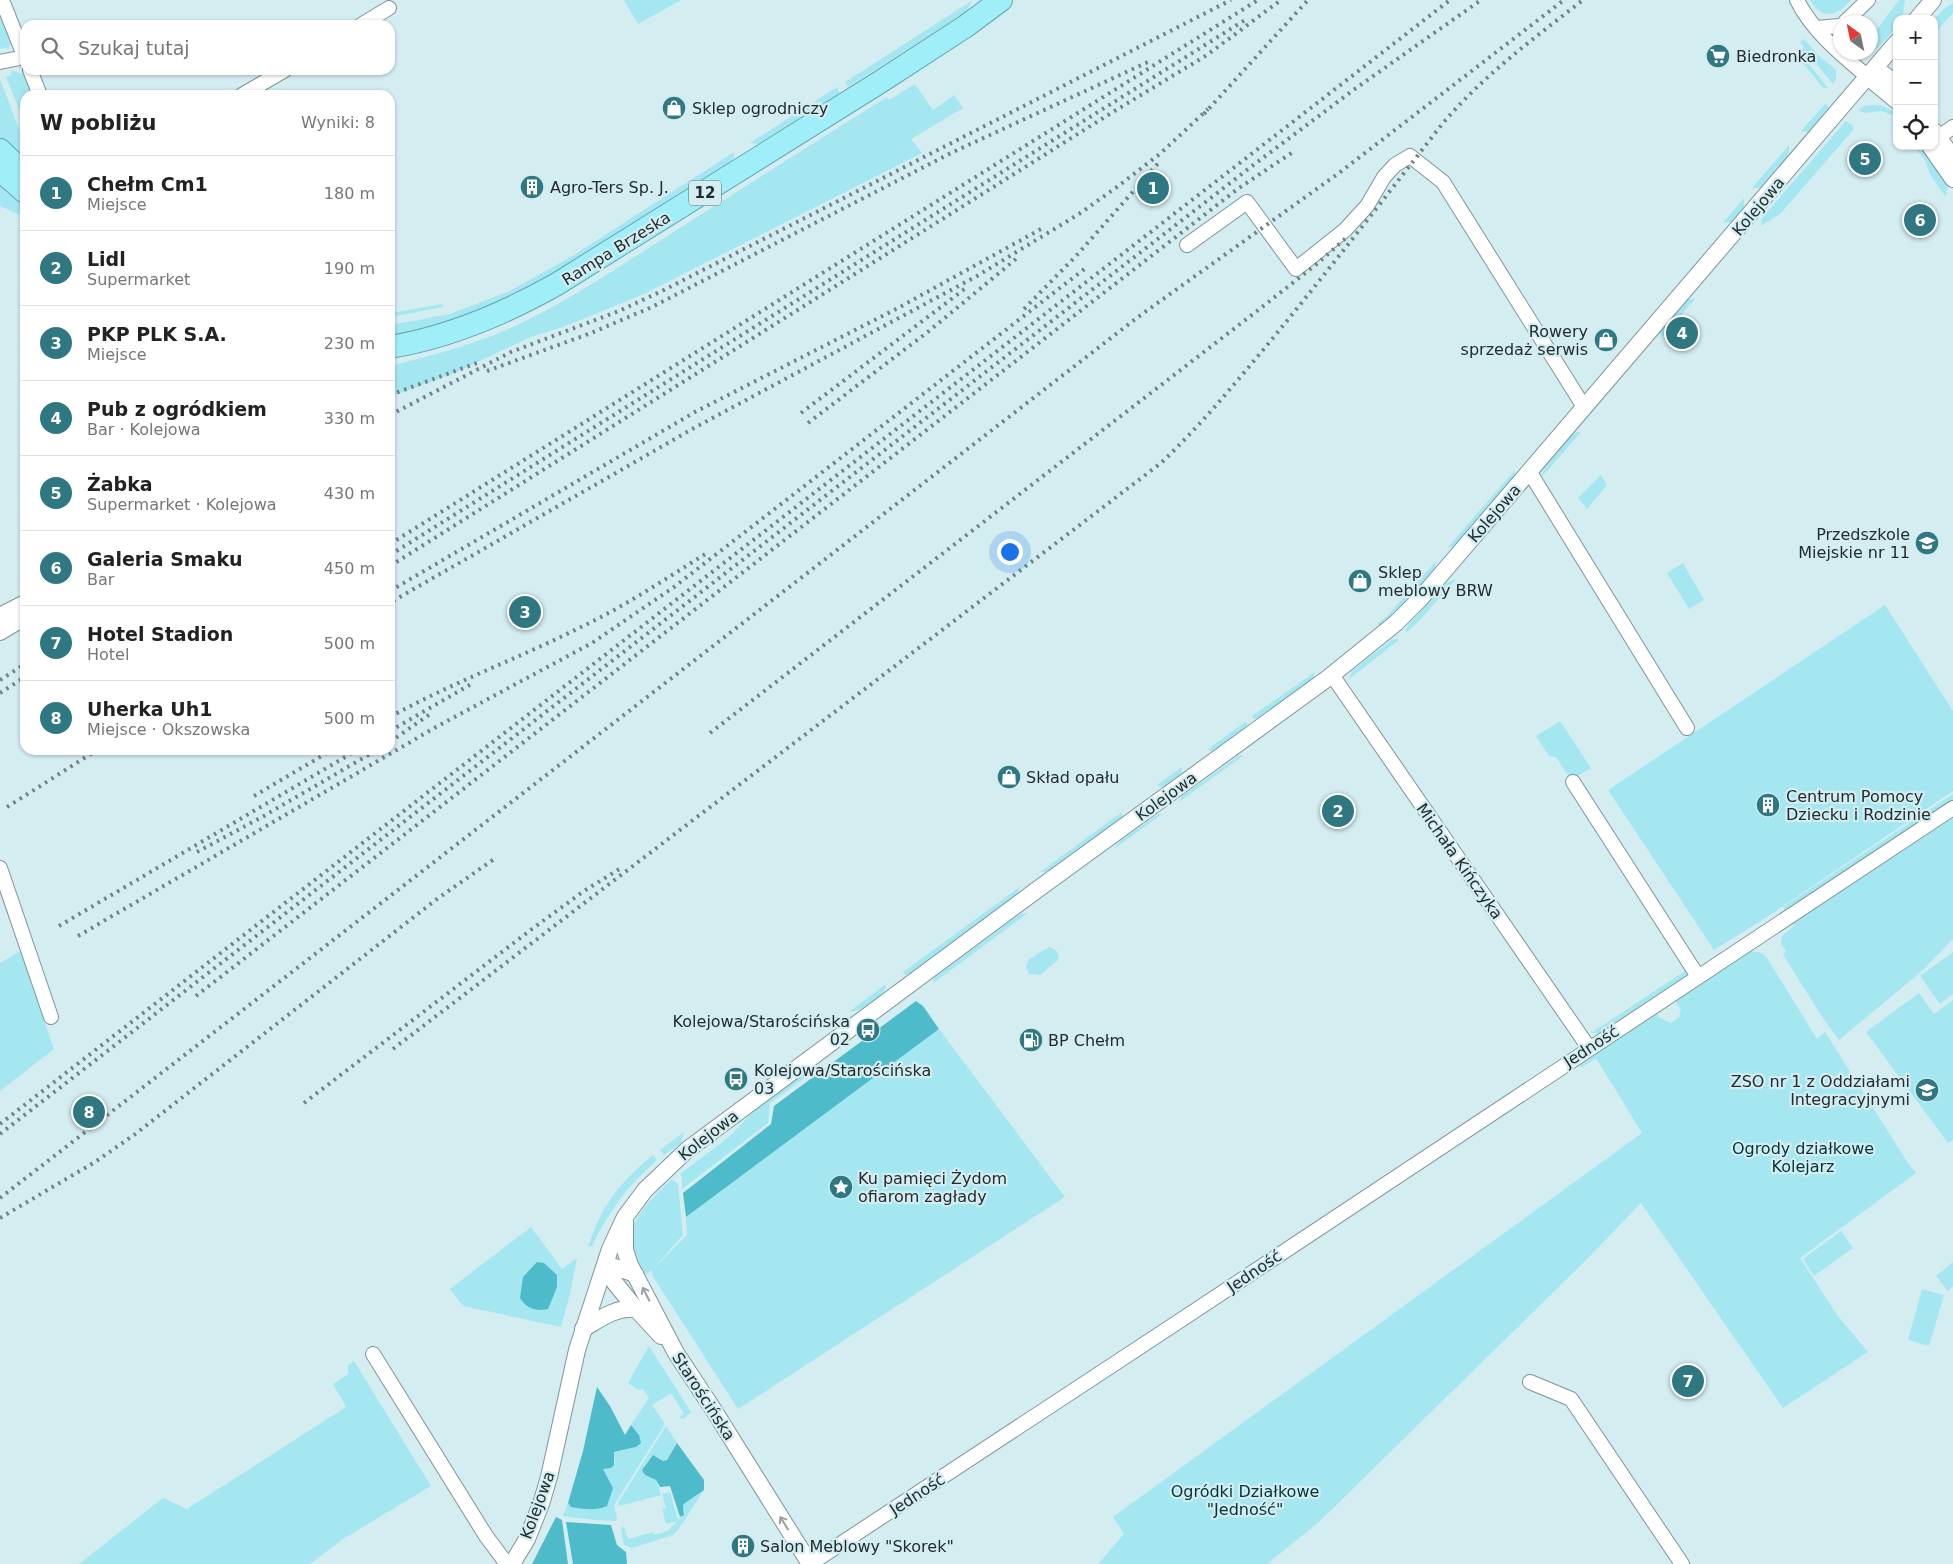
<!DOCTYPE html>
<html lang="pl">
<meta charset="utf-8">
<style>
body{margin:0;font-family:"DejaVu Sans",sans-serif;background:#f6f6f6;color:#222}
.controls{position:absolute;right:15px;top:15px;display:grid;overflow:hidden;border-radius:10px;box-shadow:0 1px 4px #0004}
.controls button{width:45px;height:45px;display:grid;place-items:center;padding:0;border:0;border-bottom:1px solid #e0e0e0;background:#fff;color:#222;font:25px sans-serif}
.compass{position:absolute;left:1833px;top:15px;width:45px;height:45px;border-radius:50%;background:#fff;box-shadow:0 1px 4px #0004;rotate:327deg}
.you{position:absolute;left:1009px;top:551px;width:18px;height:18px;margin:-12px;border:4px solid #fff;border-radius:50%;background:#1a73e8;box-shadow:0 0 0 8px #1a73e833}
.badge{display:grid;place-items:center;width:32px;height:32px;border-radius:50%;background:#307881;color:#fff;font-size:16px;font-weight:700}
.pin{position:absolute;translate:-50% -50%;border:2px solid #fff;box-shadow:0 1px 5px #0006}
.list{margin:0;padding:0;list-style:none}
h2{display:flex;justify-content:space-between;align-items:center;height:65px;margin:0;padding:0 20px;font-size:21px}
h2 small{font-size:16px;font-weight:400;color:#767676}
.list li{display:grid;grid-template-columns:32px 1fr auto;gap:15px;align-items:center;box-sizing:border-box;height:75px;padding:0 20px;border-top:1px solid #e0e0e0}
.list b{display:block;font-size:19px;white-space:nowrap}
.list p{margin:0;font-size:16px;white-space:nowrap;color:#767676}
.list em{font-size:16px;font-style:normal;color:#767676}
.icon{flex:none;width:28px;height:28px;fill:none;stroke:currentColor;stroke-width:2;stroke-linecap:round;stroke-linejoin:round}
.map{position:relative;flex:none;width:1953px;height:1564px;overflow:hidden}
.search{position:absolute;background:#fff;box-shadow:0 1px 4px #0004;left:20px;top:20px;width:375px;height:55px;display:flex;align-items:center;gap:12px;box-sizing:border-box;padding:0 18px;border-radius:15px;color:#767676;font-size:19px}
.panel{position:absolute;background:#fff;box-shadow:0 1px 4px #0004;left:20px;top:90px;width:375px;height:665px;border-radius:15px}
.map>svg:first-child{display:block}
.green{fill:#a5e7f1}
.forest{fill:#4ebbca}
.lines{fill:none;stroke-linecap:round;stroke-linejoin:round}
.minor-casing{stroke:#7d9599;stroke-width:16}
.tertiary-casing{stroke:#7d9599;stroke-width:18}
.trunk-casing{stroke:#64a7b1;stroke-width:24}
.minor{stroke:#fff;stroke-width:14}
.tertiary{stroke:#fff;stroke-width:16}
.trunk{stroke:#a0eef8;stroke-width:22}
.rail{stroke:#728386;stroke-width:4;stroke-dasharray:2.5 5;stroke-linecap:butt}
.oneway{stroke:#9ca0a1}
.labels{text-anchor:middle;stroke-width:4.5;stroke-linejoin:round;paint-order:stroke}
.shield{fill:#d3edf1;stroke:#576668;stroke-width:1}
.shield-label{font-size:15px;font-weight:bold;fill:#222c2e}
.poi-label{font-size:16px;fill:#222c2e;stroke:#d3edf1;text-anchor:start}
.street-label{font-size:16px;fill:#222c2e;stroke:#d3edf1}
.park-label{font-size:16px;fill:#00343a;stroke:#d3edf1}
</style>
<div class="map">
<svg width="1953" height="1564" viewBox="0 0 1953 1564">
<rect width="100%" height="100%" fill="#d3edf1"/>
<g class="green">
<path d="M624 0H681L638 24Z"/>
<path d="M973 0 966 12 848 87 845 82Z"/>
<path d="M1810 0H1851C1838 16 1822 21 1810 0Z"/>
<path d="M1899 0H1905L1902 19H1897V26C1885 40 1877 55 1857 54L1858 53 1870 52 1871 37Z"/>
<path d="M1953 3V13L1934 34V19L1945 8Z"/>
<path d="M0 13 12 40 8 50 6 47 1 49 0 48Z"/>
<path d="M1804 39 1818 55 1836 70V79L1833 84 1813 60 1808 63 1828 88H1823L1796 54 1804 47 1800 42Z"/>
<path d="M11 70 25 75 34 95H25V124L6 77 11 75Z"/>
<path d="M0 79 25 145V167L0 145Z"/>
<path d="M915 84 933 110 954 95 963 108 911 139 922 153 644 294 563 327 531 337 452 374 390 397V366C431 356 474 345 513 327 569 301 620 266 672 233 744 187 815 142 887 97L889 100Z"/>
<path d="M837 87 840 93 759 144 750 143Z"/>
<path d="M1825 104 1829 107 1808 132 1801 131Z"/>
<path d="M1873 105 1883 106 1895 112 1892 115 1881 111 1865 113 1858 110 1864 106Z"/>
<path d="M1846 121 1853 126V130L1781 213 1761 226 1762 218Z"/>
<path d="M1789 145V152L1787 157 1762 187 1759 188H1752Z"/>
<path d="M1913 146H1922L1948 184 1946 195 1945 196 1931 176 1924 158Z"/>
<path d="M734 152V158L729 163 578 263 483 314 390 337V325L450 314 510 291 574 255Z"/>
<path d="M0 179 25 198V217L0 206Z"/>
<path d="M1744 198V207L1731 222 1723 223Z"/>
<path d="M1690 299H1695L1661 338 1660 330 1684 301Z"/>
<path d="M442 304 443 307 390 317V311L398 312Z"/>
<path d="M1577 432H1581L1541 478 1544 469 1572 435Z"/>
<path d="M1515 470V477L1459 544 1453 547H1448Z"/>
<path d="M1601 475 1607 485 1587 509 1578 498Z"/>
<path d="M1436 561 1434 574 1382 626 1377 624 1387 616Z"/>
<path d="M1683 563 1704 600 1689 609 1667 573Z"/>
<path d="M1456 579 1420 620 1406 633V629L1409 624 1446 583Z"/>
<path d="M1885 605 1953 711V791L1767 917 1714 950 1608 790Z"/>
<path d="M1396 639 1399 640 1349 679 1352 671 1392 640Z"/>
<path d="M1315 672 1313 679 1273 709 1255 720 1252 716Z"/>
<path d="M1560 721 1591 768 1571 780 1556 757 1549 756 1536 736Z"/>
<path d="M1245 722 1248 725 1215 752 1208 749Z"/>
<path d="M1240 755 1243 756 1179 802 1182 796Z"/>
<path d="M1182 767 1181 776C1174 782 1166 791 1157 785Z"/>
<path d="M1953 794V801L1785 910 1783 907Z"/>
<path d="M1122 812V818L1051 871 1040 872Z"/>
<path d="M1158 814H1162L1114 849 1121 840Z"/>
<path d="M1953 817V939L1922 971 1839 1040 1820 1014 1783 954 1786 951 1781 944 1782 936 1794 926 1792 922Z"/>
<path d="M1021 886 1016 897 912 973 905 975 903 972Z"/>
<path d="M1028 913 932 984 935 977 1020 914Z"/>
<path d="M1049 947C1056 949 1060 953 1058 960L1040 975 1029 974 1026 967 1029 959Z"/>
<path d="M1751 949 1753 952C1759 951 1763 953 1767 958L1817 1039 1825 1032 1908 1163 1916 1173 1800 1258 1837 1315 1868 1352 1783 1408 1641 1203 1584 1262 1319 1522 1267 1564H1098L1124 1534 1113 1517 1642 1133 1596 1058 1581 1068 1578 1063 1658 1010V1017L1671 1023 1679 1017 1681 1010 1674 1000Z"/>
<path d="M20 951 54 1049 0 1091V963Z"/>
<path d="M1953 952V994L1940 1004 1920 976Z"/>
<path d="M1685 971 1687 975 1599 1033H1591Z"/>
<path d="M886 984C887 995 860 1013 850 1011Z"/>
<path d="M1919 993 1934 1014 1953 1000V1140L1948 1143 1866 1032Z"/>
<path d="M939 1029 1065 1197 738 1409 652 1275V1270L643 1276C639 1269 631 1259 630 1252 626 1220 652 1199 672 1179L678 1184 683 1235 653 1269 687 1235 686 1217Z"/>
<path d="M809 1067 813 1072 770 1103 768 1123 682 1189V1177L680 1174 729 1137 761 1103Z"/>
<path d="M684 1132 681 1143 664 1155 660 1150Z"/>
<path d="M653 1155 657 1160C629 1184 608 1212 592 1246L588 1247C602 1205 619 1183 653 1155Z"/>
<path d="M531 1227 562 1269 577 1258 570 1294 561 1327 463 1306 450 1289Z"/>
<path d="M1841 1231 1853 1248 1814 1276 1803 1259Z"/>
<path d="M1953 1262V1286L1948 1291 1936 1276Z"/>
<path d="M1922 1289 1944 1295 1929 1346 1908 1340Z"/>
<path d="M649 1346 691 1412 683 1419 679 1418 684 1414 671 1393 652 1405 665 1424 614 1505 617 1518 616 1521 594 1520 563 1516 568 1503 571 1507 613 1488 603 1469 611 1468 615 1463 613 1453 636 1447 639 1435 631 1425 649 1398 643 1389 638 1390 628 1383Z"/>
<path d="M354 1361 431 1486 343 1539 310 1564H79L163 1498 187 1509 346 1407 333 1384 348 1374V1365Z"/>
<path d="M666 1426 677 1443 667 1460 663 1461 653 1455 644 1466 645 1475 656 1480 661 1495 619 1506 618 1503Z"/>
<path d="M704 1490 678 1530 673 1535 632 1548 624 1545 621 1528 624 1527 628 1539 653 1532 654 1535 668 1531 677 1521 666 1524 662 1509 666 1508 662 1494 670 1492 678 1520 685 1513 683 1505 685 1503Z"/>
</g>
<g class="forest">
<path d="M916 1001 923 1006 939 1029 686 1217 683 1193 771 1124 774 1106Z"/>
<path d="M537 1262 544 1263 557 1275V1287L548 1309C536 1312 526 1308 520 1298L523 1277Z"/>
<path d="M597 1387 610 1406 625 1435 631 1425 639 1435 641 1443 636 1447 614 1452V1465L611 1468 603 1469 613 1488 607 1506C596 1511 582 1509 571 1507L568 1503 583 1451Z"/>
<path d="M677 1443 704 1480V1490L685 1503 683 1505 684 1515 680 1517 670 1486 660 1487 656 1480 645 1475 642 1470 653 1455 663 1461 667 1460Z"/>
<path d="M556 1517 562 1520 568 1564H532Z"/>
<path d="M566 1522 611 1525 617 1545 626 1552 627 1564H573Z"/>
</g>
<g class="lines">
<g class="minor-casing">
<g id="minor">
<path d="M2 0 25 58"/>
<path d="M1797 0C1812 31 1842 55 1868 77"/>
<path d="M1845 22 1868 0"/>
<path d="M361 25 389 8"/>
<path d="M1817 28 1840 26"/>
<path d="M0 62 25 57"/>
<path d="M30 70 40 95"/>
<path d="M242 95 285 70"/>
<path d="M1934 140 1953 127"/>
<path d="M1187 245 1247 202 1296 269 1345 230 1367 206 1384 177 1395 165 1410 156 1443 182 1584 407"/>
<path d="M1529 471 1687 728"/>
<path d="M1332 675 1589 1048"/>
<path d="M1573 782 1697 975"/>
<path d="M0 868 51 1017"/>
<path d="M373 1354 486 1536 507 1564"/>
<path d="M1530 1382 1571 1399 1682 1564"/>
<path d="M810 1564C1193 1315 1571 1058 1953 808"/>
</g>
</g>
<g class="tertiary-casing">
<g id="tertiary">
<path d="M1917 19 1933 0"/>
<path d="M1875 68 1897 84"/>
<path d="M1868 77 1897 101"/>
<path d="M1934 131 1953 158"/>
<path d="M1930 146 1953 179"/>
<path d="M0 616 25 603"/>
<path d="M0 632 25 617"/>
<path d="M625 1222V1250L630 1265 676 1353 713 1409 810 1564"/>
<path d="M635 1274 615 1267H605L611 1278 636 1309"/>
<path d="M583 1329C600 1319 615 1307 636 1309L661 1336"/>
<path d="M512 1564 527 1539 541 1504 549 1477 577 1350 610 1249 625 1217 645 1190 687 1150 1034 892 1328 678 1396 623 1420 599 1897 42"/>
</g>
</g>
<g class="trunk-casing">
<g id="trunk">
<path d="M0 150 25 174"/>
<path d="M0 170 25 192"/>
<path d="M390 347C450 337 504 314 557 284L880 82 966 26 1001 0"/>
</g>
</g>
<use href="#minor" class="minor"/>
<use href="#tertiary" class="tertiary"/>
<use href="#trunk" class="trunk"/>
<g class="rail">
<path d="M1204 114 1308 0"/>
<path d="M1024 309 1077 255 1161 160"/>
<path d="M487 371 591 333 652 307 951 153 1148 62"/>
<path d="M390 395 477 363"/>
<path d="M801 413 966 288"/>
<path d="M390 415 511 352 619 311 662 291 1231 0"/>
<path d="M808 423 929 331 1016 259"/>
<path d="M390 544 1258 0"/>
<path d="M390 555 1245 20"/>
<path d="M390 566 1108 115 1207 55 1281 0"/>
<path d="M390 591 695 412 898 308 1041 229"/>
<path d="M393 601 694 428 977 276 1079 214 1117 187 1161 153 1208 109"/>
<path d="M0 680 25 664"/>
<path d="M0 693 25 677"/>
<path d="M390 717C451 683 517 659 579 628 624 607 665 579 707 553"/>
<path d="M390 731 473 683"/>
<path d="M710 733 1257 311 1318 263 1347 237"/>
<path d="M390 742 433 712"/>
<path d="M254 796 332 750"/>
<path d="M7 807 97 750"/>
<path d="M197 852 262 817 377 750"/>
<path d="M59 926 357 750"/>
<path d="M78 936 436 727 592 643 674 587 1087 267"/>
<path d="M196 996 1239 188 1293 152"/>
<path d="M393 1049 1161 463C1202 424 1237 381 1273 338 1331 267 1387 195 1443 123 1484 75 1533 39 1583 0"/>
<path d="M304 1103 532 929 584 891 621 868"/>
<path d="M0 1124 1450 0"/>
<path d="M0 1134 1256 163 1352 91 1481 0"/>
<path d="M0 1198 1138 317 1339 173 1564 0"/>
<path d="M0 1218 95 1162 134 1135 437 899 497 857"/>
</g>
</g>
<defs><path id="oneway-shaft" d="M-6 0H5M1.5-3L5.5 0L1.5 3" fill="none" stroke-width="1.6" stroke-linecap="round" stroke-linejoin="round" transform="scale(1.25)"/></defs>
<g class="oneway">
<use href="#oneway-shaft" transform="translate(646 1294) rotate(-117)"/>
<use href="#oneway-shaft" transform="translate(784 1523) rotate(-122)"/>
</g>
<defs>
<g id="supermarket-disc" transform="scale(1.25)"><circle r="9.5" fill="#307881" stroke="#d3edf1"/><path d="M-6-5.5h2.5l.6 2H6L4.5 2H-2.5L-4.4-4H-6ZM-1.5 3.2a1.3 1.3 0 1 0 .1 0ZM3 3.2a1.3 1.3 0 1 0 .1 0Z" fill="#fff"/></g>
<g id="shop-disc" transform="scale(1.25)"><circle r="9.5" fill="#307881" stroke="#d3edf1"/><path d="M-5-2.5h2.3a2.7 3.5 0 0 1 5.4 0H5L5.5 6h-11ZM-1.5-2.5h3a1.5 2.3 0 0 0-3 0Z" fill="#fff"/></g>
<g id="building-disc" transform="scale(1.25)"><circle r="9.5" fill="#307881" stroke="#d3edf1"/><path d="M-4-6H4V6H1V3H-1V6H-4ZM-2.5-4.3h1.7v1.8h-1.7ZM.8-4.3h1.7v1.8H.8ZM-2.5-1h1.7V.8h-1.7ZM.8-1h1.7V.8H.8Z" fill="#fff"/></g>
<g id="school-disc" transform="scale(1.25)"><circle r="9.5" fill="#307881" stroke="#d3edf1"/><path d="M0-5L7-2L0 1L-7-2ZM-4 1L0 2.5L4 1V4Q0 6-4 4Z" fill="#fff"/></g>
<g id="bus-disc" transform="scale(1.25)"><circle r="9.5" fill="#307881" stroke="#d3edf1"/><path d="M-5-6H5V4H4V6H2V4H-2V6H-4V4H-5ZM-3.5-4V0h7V-4ZM-3.5 1.2v1.5H-2V1.2ZM2 1.2v1.5H3.5V1.2Z" fill="#fff"/></g>
<g id="fuel-disc" transform="scale(1.25)"><circle r="9.5" fill="#307881" stroke="#d3edf1"/><path d="M-5.5-6h7V0h2V4h1.3V-2.5L3-4.5l.8-.8L6-3V5H2.5V1h-1V6h-7ZM-4.2-4.7v3.2H.2V-4.7Z" fill="#fff"/></g>
<g id="sight-disc" transform="scale(1.25)"><circle r="9.5" fill="#307881" stroke="#d3edf1"/><path d="M0-6L1.8-2.2L6-1.7L2.9 1.2L3.7 5.4L0 3.3L-3.7 5.4L-2.9 1.2L-6-1.7L-1.8-2.2Z" fill="#fff"/></g>
</defs>
<g fill-rule="evenodd">
<use href="#supermarket-disc" x="1718" y="56"/>
<use href="#shop-disc" x="674" y="108"/>
<use href="#building-disc" x="532" y="187"/>
<use href="#shop-disc" x="1606" y="340"/>
<use href="#school-disc" x="1927" y="543"/>
<use href="#shop-disc" x="1360" y="581"/>
<use href="#shop-disc" x="1009" y="777"/>
<use href="#building-disc" x="1768" y="805"/>
<use href="#bus-disc" x="868" y="1030"/>
<use href="#fuel-disc" x="1031" y="1040"/>
<use href="#bus-disc" x="736" y="1079"/>
<use href="#school-disc" x="1927" y="1090"/>
<use href="#sight-disc" x="841" y="1187"/>
<use href="#building-disc" x="743" y="1546"/>
</g>
<g class="labels">
<rect class="shield" x="689" y="180.5" width="32" height="25" rx="4"/>
<g class="shield-label">
<text x="705" y="198">12</text>
</g>
<g class="poi-label">
<text x="1736" y="62">Biedronka</text>
<text x="692" y="114">Sklep ogrodniczy</text>
<text x="550" y="193">Agro-Ters Sp. J.</text>
<text x="1588" y="337" text-anchor="end">Rowery<tspan x="1588" dy="18">sprzedaż serwis</tspan></text>
<text x="1910" y="540" text-anchor="end">Przedszkole<tspan x="1910" dy="18">Miejskie nr 11</tspan></text>
<text x="1378" y="578">Sklep<tspan x="1378" dy="18">meblowy BRW</tspan></text>
<text x="1026" y="783">Skład opału</text>
<text x="1786" y="802">Centrum Pomocy<tspan x="1786" dy="18">Dziecku i Rodzinie</tspan></text>
<text x="850" y="1027" text-anchor="end">Kolejowa/Starościńska<tspan x="850" dy="18">02</tspan></text>
<text x="1048" y="1046">BP Chełm</text>
<text x="754" y="1076">Kolejowa/Starościńska<tspan x="754" dy="18">03</tspan></text>
<text x="1910" y="1087" text-anchor="end">ZSO nr 1 z Oddziałami<tspan x="1910" dy="18">Integracyjnymi</tspan></text>
<text x="858" y="1184">Ku pamięci Żydom<tspan x="858" dy="18">ofiarom zagłady</tspan></text>
<text x="760" y="1552">Salon Meblowy "Skorek"</text>
</g>
<g class="street-label">
<text transform="translate(1758 206) rotate(-50)" y="6">Kolejowa</text>
<text transform="translate(616 248) rotate(-32)" y="6">Rampa Brzeska</text>
<text transform="translate(1494 513) rotate(-49)" y="6">Kolejowa</text>
<text transform="translate(1166 796) rotate(-36)" y="6">Kolejowa</text>
<text transform="translate(1460 861) rotate(55)" y="6">Michała Kińczyka</text>
<text transform="translate(1591 1046) rotate(-33)" y="6">Jedność</text>
<text transform="translate(708 1135) rotate(-38)" y="6">Kolejowa</text>
<text transform="translate(1254 1271) rotate(-34)" y="6">Jedność</text>
<text transform="translate(704 1396) rotate(57)" y="6">Starościńska</text>
<text transform="translate(917 1494) rotate(-33)" y="6">Jedność</text>
<text transform="translate(537 1505) rotate(-70)" y="6">Kolejowa</text>
</g>
<g class="park-label">
<text x="1803" y="1154">Ogrody działkowe<tspan x="1803" dy="18">Kolejarz</tspan></text>
<text x="1245" y="1497">Ogródki Działkowe<tspan x="1245" dy="18">"Jedność"</tspan></text>
</g>
</g>
</svg>
<div class="controls">
<button>+</button>
<button>−</button>
<button><svg class="icon" aria-label="locate" viewBox="0 0 24 24"><circle cx="12" cy="12" r="6"/><path d="M12 2v4M12 18v4M2 12h4M18 12h4"/></svg></button>
</div>
<svg class="compass" viewBox="-18 -18 36 36"><path d="M0-13l5 13h-10z" fill="#e53935"/><path d="M0 13l5-13h-10z" fill="#767676"/></svg>
<div class="you"></div>
<div class="pin badge" style="left:1153px;top:188px">1</div>
<div class="pin badge" style="left:1338px;top:811px">2</div>
<div class="pin badge" style="left:525px;top:612px">3</div>
<div class="pin badge" style="left:1682px;top:333px">4</div>
<div class="pin badge" style="left:1865px;top:159px">5</div>
<div class="pin badge" style="left:1920px;top:220px">6</div>
<div class="pin badge" style="left:1688px;top:1381px">7</div>
<div class="pin badge" style="left:89px;top:1112px">8</div>
<div class="search"><svg class="icon" aria-label="search" viewBox="0 0 24 24"><circle cx="10" cy="10" r="6"/><path d="M15 15l6 6"/></svg>Szukaj tutaj</div>
<section class="panel">
<h2>W pobliżu<small>Wyniki: 8</small></h2>
<ul class="list">
<li><span class="badge">1</span><div><b>Chełm Cm1</b><p>Miejsce</p></div><em>180 m</em></li>
<li><span class="badge">2</span><div><b>Lidl</b><p>Supermarket</p></div><em>190 m</em></li>
<li><span class="badge">3</span><div><b>PKP PLK S.A.</b><p>Miejsce</p></div><em>230 m</em></li>
<li><span class="badge">4</span><div><b>Pub z ogródkiem</b><p>Bar · Kolejowa</p></div><em>330 m</em></li>
<li><span class="badge">5</span><div><b>Żabka</b><p>Supermarket · Kolejowa</p></div><em>430 m</em></li>
<li><span class="badge">6</span><div><b>Galeria Smaku</b><p>Bar</p></div><em>450 m</em></li>
<li><span class="badge">7</span><div><b>Hotel Stadion</b><p>Hotel</p></div><em>500 m</em></li>
<li><span class="badge">8</span><div><b>Uherka Uh1</b><p>Miejsce · Okszowska</p></div><em>500 m</em></li>
</ul>
</section>
</div>
